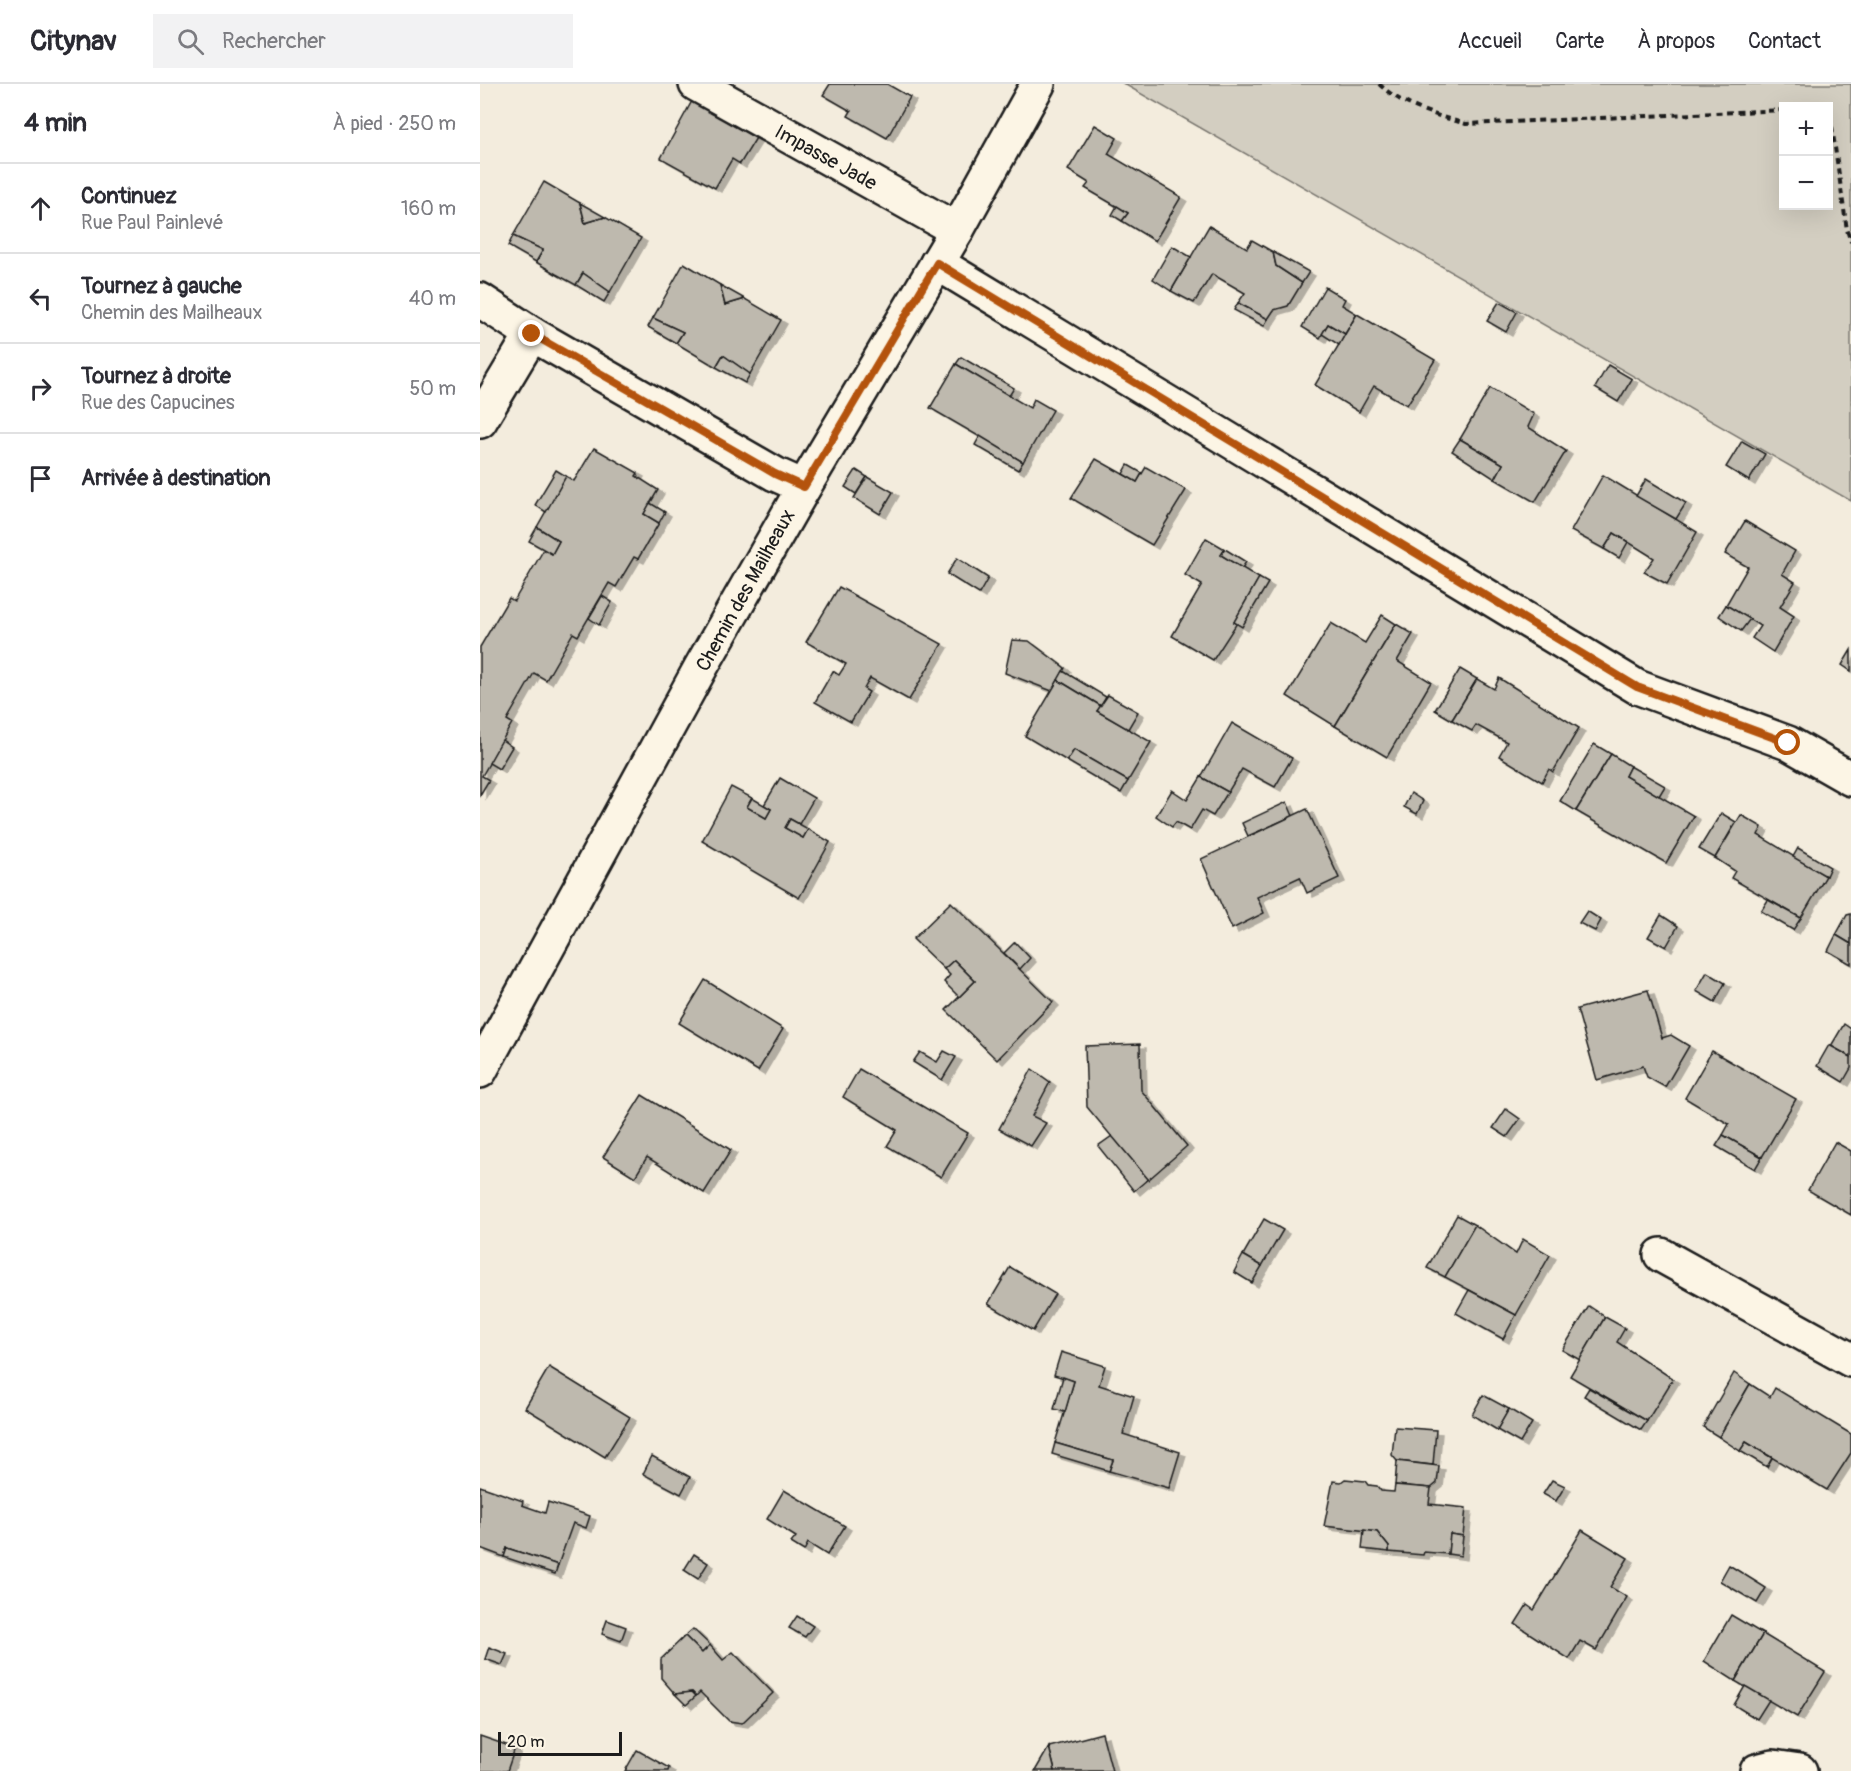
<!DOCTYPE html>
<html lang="fr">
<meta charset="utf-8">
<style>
body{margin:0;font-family:Pangolin,sans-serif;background:#f2f2f3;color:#2b2b33}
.controls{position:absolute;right:18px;top:18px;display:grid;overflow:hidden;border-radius:0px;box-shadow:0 6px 24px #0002}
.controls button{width:54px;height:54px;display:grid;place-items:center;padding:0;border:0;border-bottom:2px solid #e1e1e2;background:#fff;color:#2b2b33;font:30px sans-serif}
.scale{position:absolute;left:18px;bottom:15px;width:124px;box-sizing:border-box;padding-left:6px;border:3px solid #1c1c1c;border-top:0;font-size:16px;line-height:21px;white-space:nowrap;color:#1c1c1c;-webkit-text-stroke:4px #fcf5e5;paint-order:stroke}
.stop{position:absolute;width:18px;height:18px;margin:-14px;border:4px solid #b45309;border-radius:50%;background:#fff}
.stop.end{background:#b45309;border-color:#fff;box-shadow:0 2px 6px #0008}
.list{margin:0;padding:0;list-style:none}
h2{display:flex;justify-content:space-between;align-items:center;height:78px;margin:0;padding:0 24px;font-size:26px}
h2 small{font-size:20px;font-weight:400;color:#7c7c81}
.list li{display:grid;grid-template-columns:39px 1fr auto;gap:18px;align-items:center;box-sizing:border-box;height:90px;padding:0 24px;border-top:2px solid #e1e1e2}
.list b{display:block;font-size:22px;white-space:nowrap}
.list p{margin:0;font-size:20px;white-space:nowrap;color:#7c7c81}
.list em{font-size:20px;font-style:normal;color:#7c7c81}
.icon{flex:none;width:33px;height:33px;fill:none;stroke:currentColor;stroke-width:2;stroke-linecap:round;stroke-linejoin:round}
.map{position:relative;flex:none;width:1371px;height:1687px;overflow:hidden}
header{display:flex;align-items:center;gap:36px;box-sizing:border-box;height:84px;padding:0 30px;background:#fff;border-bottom:2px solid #e1e1e2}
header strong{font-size:28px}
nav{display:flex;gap:33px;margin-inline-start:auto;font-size:21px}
.search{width:420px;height:54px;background:#f2f2f3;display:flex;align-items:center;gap:15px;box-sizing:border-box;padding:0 21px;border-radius:0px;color:#7c7c81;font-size:22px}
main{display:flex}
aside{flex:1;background:#fff}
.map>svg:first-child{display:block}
.green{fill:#d3cec1;stroke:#78756e;stroke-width:1.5;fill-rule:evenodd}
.building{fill:#beb9ae;stroke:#1c1c1c;stroke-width:1.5;filter:url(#shadow)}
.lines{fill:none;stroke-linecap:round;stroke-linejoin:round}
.street-casing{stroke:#1c1c1c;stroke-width:38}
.secondary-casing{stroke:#1c1c1c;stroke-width:38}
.path{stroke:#1c1c1c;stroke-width:4;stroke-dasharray:6 4.5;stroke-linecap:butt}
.street{stroke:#fcf5e5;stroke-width:33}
.secondary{stroke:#fcf5e5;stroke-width:33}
.route{stroke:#b45309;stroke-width:8}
.labels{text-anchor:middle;stroke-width:4.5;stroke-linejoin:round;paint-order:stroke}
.street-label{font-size:20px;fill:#1c1c1c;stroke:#fcf5e5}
</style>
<header>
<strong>Citynav</strong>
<div class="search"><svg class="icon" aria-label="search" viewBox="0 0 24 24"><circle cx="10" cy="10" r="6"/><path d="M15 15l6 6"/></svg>Rechercher</div>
<nav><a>Accueil</a><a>Carte</a><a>À propos</a><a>Contact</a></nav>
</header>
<main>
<aside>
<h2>4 min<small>À pied · 250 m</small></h2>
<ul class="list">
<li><svg class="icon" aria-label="ahead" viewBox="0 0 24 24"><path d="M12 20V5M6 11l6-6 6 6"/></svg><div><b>Continuez</b><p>Rue Paul Painlevé</p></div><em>160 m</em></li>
<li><svg class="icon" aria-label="left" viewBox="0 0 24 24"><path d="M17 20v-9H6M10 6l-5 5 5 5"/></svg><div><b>Tournez à gauche</b><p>Chemin des Mailheaux</p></div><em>40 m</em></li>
<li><svg class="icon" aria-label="right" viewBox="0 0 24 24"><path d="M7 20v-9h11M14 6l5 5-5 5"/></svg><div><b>Tournez à droite</b><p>Rue des Capucines</p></div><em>50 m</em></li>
<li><svg class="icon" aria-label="arrive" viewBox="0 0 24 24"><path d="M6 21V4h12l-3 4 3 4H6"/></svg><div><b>Arrivée à destination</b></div></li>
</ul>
</aside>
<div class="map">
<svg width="1371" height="1687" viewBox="0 0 1371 1687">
<defs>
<filter id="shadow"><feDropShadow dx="6" dy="4" stdDeviation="0" flood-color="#0004"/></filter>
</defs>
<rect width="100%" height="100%" fill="#f3ecdd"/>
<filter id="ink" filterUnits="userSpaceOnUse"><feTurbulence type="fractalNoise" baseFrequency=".0167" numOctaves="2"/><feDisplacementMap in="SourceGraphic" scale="12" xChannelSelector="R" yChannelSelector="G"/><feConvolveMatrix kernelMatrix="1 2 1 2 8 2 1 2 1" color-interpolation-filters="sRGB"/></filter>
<g filter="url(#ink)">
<path class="green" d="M644 0H1371V417ZM1348 22V122H1304V22Z"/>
<g class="building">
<path d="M350 0H407L430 13 407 54 368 32 371 27 343 11Z"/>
<path d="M212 17 276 54 260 80 252 75 235 104 181 74Z"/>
<path d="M615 41 637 54 628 70 701 113 675 157 642 137 648 129 605 104 609 99 588 86Z"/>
<path d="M64 98 100 119 105 139 125 133 161 154 130 208 103 189 96 201 76 190 56 178 63 166 33 152Z"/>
<path d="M100 119 125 133 105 139Z"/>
<path d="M637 122 648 129 642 137 632 131Z"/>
<path d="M729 142 767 164 772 156 793 168 796 182 822 199 808 222 794 226 788 235 758 219 765 209 732 190 714 219 691 207Z"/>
<path d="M33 152 63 166 56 178 28 162Z"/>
<path d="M692 162 711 173 691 207 673 195Z"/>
<path d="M793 168 829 188 822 199 796 182Z"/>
<path d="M204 179 240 201 245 221 265 215 301 236 270 290 243 271 236 283 196 259 203 248 173 234Z"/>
<path d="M103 189 130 208 124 218 96 201Z"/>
<path d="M240 201 265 215 245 221Z"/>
<path d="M845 203 865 215 862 221 877 230 865 250 848 240 840 254 822 243Z"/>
<path d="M1019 218 1037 228 1026 248 1007 237Z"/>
<path d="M758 219 788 235 784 242 754 226Z"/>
<path d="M877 230 955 276 927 321 894 302 879 328 835 301Z"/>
<path d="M173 234 203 248 196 259 168 243Z"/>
<path d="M848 240 865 250 859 261 842 250Z"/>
<path d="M243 271 270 290 265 299 236 283Z"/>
<path d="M481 273 534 304 529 312 476 280Z"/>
<path d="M476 280 550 324 554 315 573 326 543 378 450 324Z"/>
<path d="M1128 281 1152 295 1138 318 1115 304Z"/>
<path d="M1010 304 1054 330 1048 343 1086 367 1055 418 1015 395 1023 380 980 355Z"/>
<path d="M500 352 543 378 538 386 495 361Z"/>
<path d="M980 355 1023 380 1015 395 972 367Z"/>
<path d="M1262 357 1285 370 1269 397 1246 383Z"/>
<path d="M114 364 158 389 156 392 178 406 164 430 179 439 158 475 154 473 136 503 129 499 98 552 93 549 66 596 54 589 27 636 32 639 2 692 9 696 0 711V563L29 514 34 517 64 465 72 470 79 457 57 443 86 392 94 397Z"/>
<path d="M616 375 657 398 666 383 706 406 672 461 591 414Z"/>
<path d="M648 381 662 389 657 398 643 390Z"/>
<path d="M76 386 86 392 66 428 55 421Z"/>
<path d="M376 386 387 393 376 410 365 403Z"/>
<path d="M1123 391 1217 448 1187 500 1164 488 1174 474 1134 449 1124 465 1091 447Z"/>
<path d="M387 393 413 408 400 430 374 414Z"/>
<path d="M1166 395 1206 419 1196 435 1156 412Z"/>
<path d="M170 419 185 428 179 439 164 430Z"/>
<path d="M1265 437 1315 467 1302 490 1315 498 1300 523 1314 532 1293 568 1272 554 1280 542 1246 521 1268 483 1245 470Z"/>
<path d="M57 443 79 457 72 470 49 457Z"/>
<path d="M1134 449 1148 458 1139 474 1124 465Z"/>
<path d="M726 454 745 465 741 471 779 494 754 538 757 539 733 576 692 552 722 501 705 491Z"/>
<path d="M745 465 766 478 762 484 741 471Z"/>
<path d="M477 474 508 494 499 510 467 490Z"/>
<path d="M779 494 788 499 762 543 754 538Z"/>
<path d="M359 503 462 560 429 616 390 594 384 605 389 608 371 638 335 618 353 587 359 591 366 580 326 558Z"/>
<path d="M122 512 132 518 119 541 109 534Z"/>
<path d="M1246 521 1270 535 1261 547 1239 532Z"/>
<path d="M902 531 916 540 855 642 807 612 851 539 885 559Z"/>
<path d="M916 540 933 550 917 577 951 598 907 673 855 642Z"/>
<path d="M532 556 549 557 585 584 572 607 525 589Z"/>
<path d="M1371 566V587L1362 581Z"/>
<path d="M980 585 997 595 972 636 955 626Z"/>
<path d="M583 587 626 613 621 622 578 596Z"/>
<path d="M1019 594 1099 644 1073 688 1069 685 1062 698 1019 672 1027 658 996 641 992 647 972 636 997 595 1014 605Z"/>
<path d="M578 596 621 622 617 627 671 658 648 697 594 666 587 677 545 652Z"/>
<path d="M628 611 658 628 648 645 617 627Z"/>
<path d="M752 639 812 674 795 703 762 685 748 708 721 693Z"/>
<path d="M22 656 32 663 19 685 9 679Z"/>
<path d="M1114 660 1131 670 1096 727 1080 717Z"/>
<path d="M594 666 648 697 641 709 587 677Z"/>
<path d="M1131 670 1150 682 1145 692 1214 732 1186 779 1096 727Z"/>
<path d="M1150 682 1185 702 1179 712 1145 692Z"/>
<path d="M721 693 748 708 733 732 722 726 710 746 696 738 692 743 676 732 692 706 707 716Z"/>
<path d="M300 694 334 714 319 740 310 735 305 744 323 754 328 745 350 758 319 814 222 757 251 703 272 714 267 723 286 734 291 725 284 721Z"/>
<path d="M931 709 943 717 937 730 924 723Z"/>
<path d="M272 714 291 725 286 734 267 723Z"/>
<path d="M807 718 813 732 768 752 762 739Z"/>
<path d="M827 725 859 794 827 809 820 793 777 813 784 829 752 845 721 775Z"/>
<path d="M1241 729 1256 738 1235 774 1219 765Z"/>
<path d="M1261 731 1282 743 1278 751 1346 792 1321 834 1251 794 1255 787 1235 774Z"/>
<path d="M310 735 328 745 323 754 305 744Z"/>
<path d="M1318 764 1350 783 1346 792 1313 773Z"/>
<path d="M1288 816 1321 834 1313 846 1281 827Z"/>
<path d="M471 818 573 918 517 976 466 926 495 897 474 876 464 885 433 855Z"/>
<path d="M1107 827 1121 836 1115 847 1099 839Z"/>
<path d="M1371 830V860L1356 851 1367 831Z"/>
<path d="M1181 831 1198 842 1186 863 1168 853Z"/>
<path d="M1356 851 1371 860V880L1348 867Z"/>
<path d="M535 858 550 874 540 885 524 869Z"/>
<path d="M474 876 495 897 479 913 464 898 470 891 464 885Z"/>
<path d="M1227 888 1245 899 1235 918 1216 907Z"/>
<path d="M225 896 303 945 278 987 199 939Z"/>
<path d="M1168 906 1182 954 1191 951 1209 962 1185 1003 1167 993 1163 982 1117 996 1097 925Z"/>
<path d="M1364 940 1371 945V973L1351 962Z"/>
<path d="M660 960 661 1006 707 1062 668 1096 607 1023 605 962Z"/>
<path d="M1349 961 1371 973V984L1363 998 1337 982Z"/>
<path d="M464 967 476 973 462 996 433 978 440 968 457 978Z"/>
<path d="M1232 967 1316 1015 1282 1073 1243 1051 1249 1040 1205 1014Z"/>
<path d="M379 985 488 1049 461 1093 407 1062 417 1046 363 1013Z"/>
<path d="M552 985 570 998 552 1032 566 1039 551 1062 519 1045Z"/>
<path d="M162 1011 251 1066 224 1109 167 1073 155 1093 123 1073Z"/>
<path d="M1026 1025 1040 1035 1027 1053 1013 1044Z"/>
<path d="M1243 1051 1282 1073 1275 1085 1236 1062Z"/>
<path d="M632 1052 668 1095 654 1107 618 1062Z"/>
<path d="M1355 1058 1371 1067V1131L1328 1106Z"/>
<path d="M977 1131 995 1141 965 1193 947 1184Z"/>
<path d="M784 1135 803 1146 782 1182 763 1171Z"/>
<path d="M995 1141 1036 1170 1043 1155 1070 1171 1036 1231 965 1193Z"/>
<path d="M763 1171 782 1182 772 1199 754 1188Z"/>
<path d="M530 1183 575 1210 553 1247 508 1220Z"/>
<path d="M989 1206 1036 1231 1023 1255 976 1229Z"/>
<path d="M1109 1222 1125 1233 1100 1276 1082 1266Z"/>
<path d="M1125 1233 1145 1244 1137 1258 1193 1295 1167 1337 1090 1292Z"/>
<path d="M581 1268 625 1282 619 1301 654 1312 643 1350 700 1368 689 1404 629 1387 633 1376 575 1359 594 1297 574 1291Z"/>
<path d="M69 1283 150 1333 125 1373 45 1324Z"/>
<path d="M1254 1289 1270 1300 1239 1353 1223 1343Z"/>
<path d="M583 1293 594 1297 585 1328 574 1325Z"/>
<path d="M1270 1300 1290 1313 1295 1304 1371 1350V1369L1347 1406 1266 1358 1260 1367 1239 1353Z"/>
<path d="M1109 1304 1167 1337 1161 1346 1104 1312Z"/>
<path d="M1003 1311 1029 1325 1017 1346 992 1331Z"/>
<path d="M1029 1325 1052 1339 1040 1359 1017 1346Z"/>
<path d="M915 1343 956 1346 953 1381 917 1377 912 1371Z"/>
<path d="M1266 1358 1292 1374 1287 1383 1260 1367Z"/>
<path d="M575 1359 633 1376 629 1387 572 1370Z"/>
<path d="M172 1372 210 1393 201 1410 163 1390Z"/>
<path d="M917 1377 959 1382 957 1399 951 1404 915 1401Z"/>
<path d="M865 1395 885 1397 888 1401 897 1402 901 1407 914 1408 915 1401 951 1404 949 1420 986 1424 983 1452 970 1450 968 1470 944 1468 943 1471 909 1468V1463L897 1448 844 1442 853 1397 861 1398Z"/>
<path d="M1072 1396 1085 1402 1076 1417 1063 1410Z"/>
<path d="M0 1402 43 1417 42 1421 65 1429 68 1418 110 1432 106 1444 93 1439 78 1481 27 1464 24 1473 0 1464Z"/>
<path d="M304 1406 365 1442 347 1471 328 1459 324 1467 311 1459 316 1453 287 1435Z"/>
<path d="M884 1446 897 1448 909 1463V1468L882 1465Z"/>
<path d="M1102 1446 1148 1474 1130 1503 1147 1513 1116 1566 1100 1557 1089 1575 1035 1540 1047 1521 1054 1526Z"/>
<path d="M970 1450 983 1452 981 1472 968 1470Z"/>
<path d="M27 1464 78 1481 75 1490 24 1473Z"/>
<path d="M214 1470 228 1479 218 1495 204 1486Z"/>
<path d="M1249 1481 1286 1504 1277 1519 1240 1497Z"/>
<path d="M1251 1531 1283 1550 1255 1597 1224 1577Z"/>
<path d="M317 1532 333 1542 325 1553 309 1544Z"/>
<path d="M127 1536 146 1543 141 1557 122 1550Z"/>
<path d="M213 1545 230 1561 222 1569 205 1552Z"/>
<path d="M1283 1550 1345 1588 1317 1633 1255 1597Z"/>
<path d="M205 1552 222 1569 230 1561 243 1576 253 1568 293 1609 262 1639 249 1637 220 1608 216 1612 212 1608 195 1610 181 1594V1575Z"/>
<path d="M9 1563 27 1570 22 1581 5 1575Z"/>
<path d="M1265 1602 1289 1616 1277 1635 1254 1621Z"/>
<path d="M212 1608 216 1612 206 1621 195 1610Z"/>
<path d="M622 1649 632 1687H575L569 1663Z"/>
<path d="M0 1652 35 1664 27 1687H0Z"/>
<path d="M569 1663 575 1687H555Z"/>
<path d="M157 1666 189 1684 188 1687H145Z"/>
</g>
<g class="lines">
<g class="street-casing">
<g id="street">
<path d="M216 0 477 146"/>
<path d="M457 179 1157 603 1308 659 1371 695"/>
<path d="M0 216 52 250 295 390 324 403"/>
<path d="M0 337 52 250"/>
<path d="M1181 1171 1371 1276"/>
<path d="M1277 1687 1293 1683 1320 1687"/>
</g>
</g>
<g class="secondary-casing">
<path id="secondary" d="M0 987 221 583 324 403 477 146 558 0"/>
</g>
<g class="path">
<path d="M899 0C923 23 956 31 986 40L1304 26"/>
<path d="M1348 34 1351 36 1367 146 1371 158"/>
</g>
<use href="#street" class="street"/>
<use href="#secondary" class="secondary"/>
</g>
</g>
<g class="lines" filter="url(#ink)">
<path class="route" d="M52 250 295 390 324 403 457 179 1157 603 1308 659"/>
</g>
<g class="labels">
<g class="street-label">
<text transform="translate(346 73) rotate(29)" y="7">Impasse Jade</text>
<text transform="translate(265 506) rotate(-61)" y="7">Chemin des Mailheaux</text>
</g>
</g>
</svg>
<div class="controls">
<button>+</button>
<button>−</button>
</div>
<div class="scale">20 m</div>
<div class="stop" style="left:1308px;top:659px"></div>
<div class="stop end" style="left:52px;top:250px"></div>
</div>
</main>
